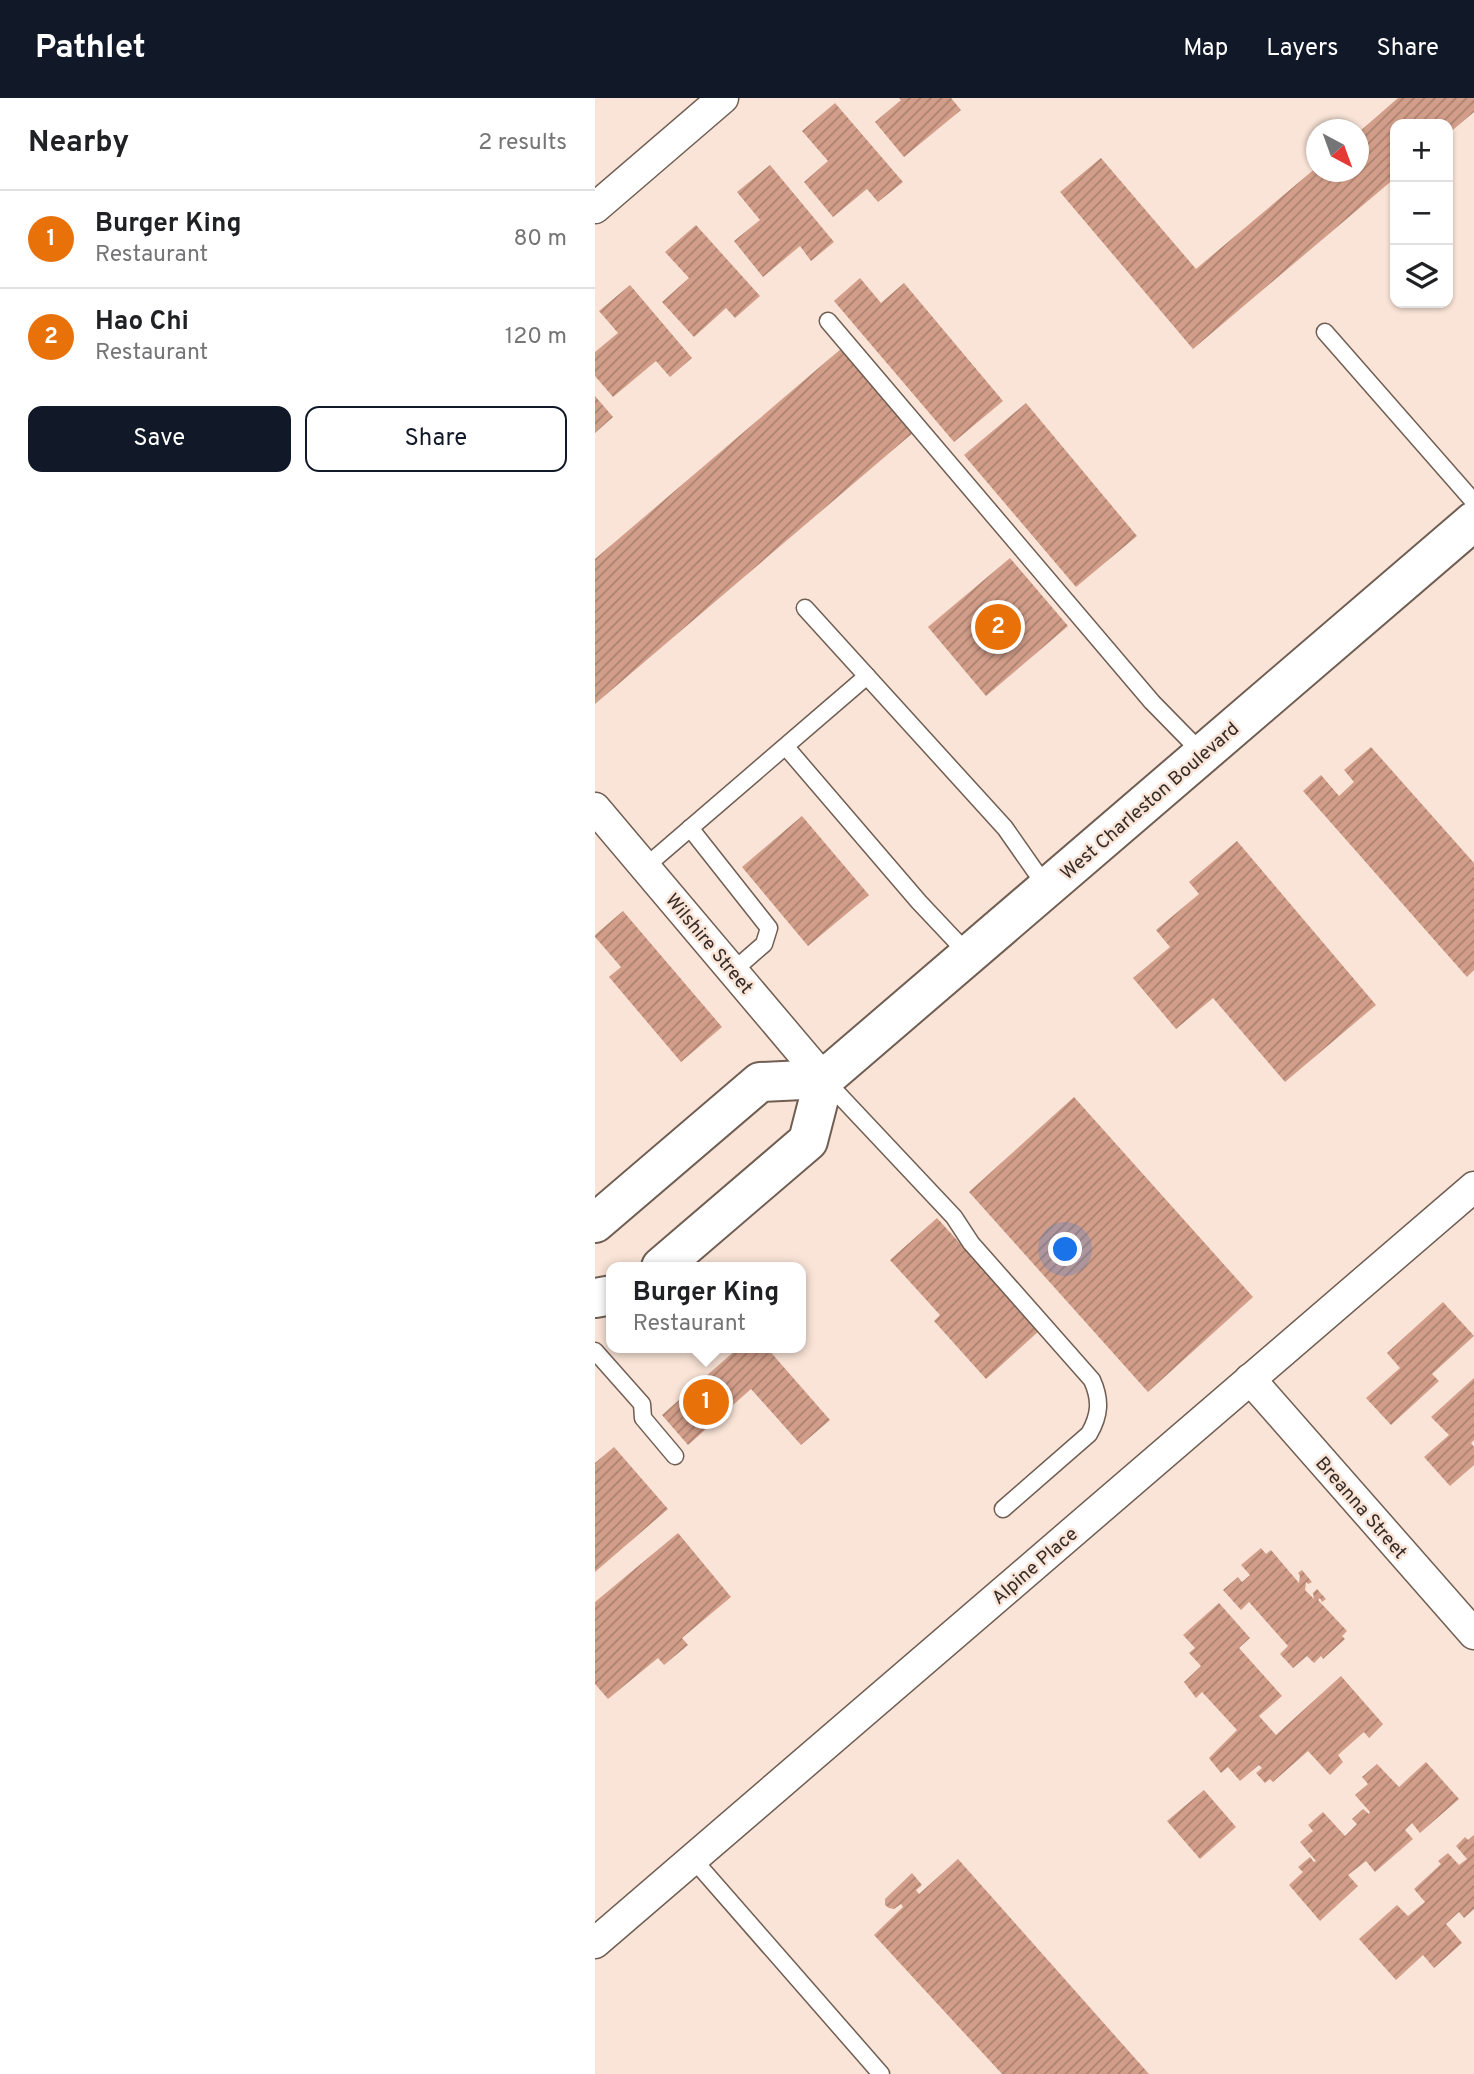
<!DOCTYPE html>
<meta charset="utf-8">
<style>
body{margin:0;font-family:Overpass,sans-serif;background:#f6f6f6;color:#202124}
.controls{position:absolute;right:21px;top:21px;display:grid;overflow:hidden;border-radius:14px;box-shadow:0 2px 5px #0004}
.controls button{width:63px;height:63px;display:grid;place-items:center;padding:0;border:0;border-bottom:2px solid #e0e0e0;background:#fff;color:#202124;font:35px sans-serif}
.compass{position:absolute;left:711px;top:21px;width:63px;height:63px;border-radius:50%;background:#fff;box-shadow:0 2px 5px #0004;rotate:139deg}
.you{position:absolute;left:471px;top:1152px;width:24px;height:24px;margin:-18px;border:5px solid #fff;border-radius:50%;background:#1a73e8;box-shadow:0 0 0 10px #1a73e833}
.badge{display:grid;place-items:center;width:46px;height:46px;border-radius:50%;background:#111827;color:#fff;font-size:23px;font-weight:700}
.pin{position:absolute;translate:-50% -50%;border:4px solid #fff;box-shadow:0 2px 7px #0006}
.popup{position:absolute;left:11px;top:1164px;width:200px;height:91px;box-sizing:border-box;display:grid;place-content:center;border-radius:14px;background:#fff;filter:drop-shadow(0 2px 5px #0005);font-size:23px;white-space:nowrap;color:#757577}
.popup b{font-size:26px;color:#202124}
.popup::after{content:'';position:absolute;left:50%;top:100%;margin-left:-14px;border:14px solid transparent;border-top-color:#fff}
.list{margin:0;padding:0;list-style:none}
h2{display:flex;justify-content:space-between;align-items:center;height:91px;margin:0;padding:0 28px;font-size:30px}
h2 small{font-size:23px;font-weight:400;color:#757577}
.list li{display:grid;grid-template-columns:46px 1fr auto;gap:21px;align-items:center;box-sizing:border-box;height:98px;padding:0 28px;border-top:2px solid #e0e0e0}
.list b{display:block;font-size:26px;white-space:nowrap}
.list p{margin:0;font-size:23px;white-space:nowrap;color:#757577}
.list em{font-size:23px;font-style:normal;color:#757577}
.actions{display:flex;gap:14px;padding:21px 28px}
.actions a{flex:1;padding:16px 0;border:2px solid #111827;border-radius:14px;text-align:center;font-size:24px;color:#111827}
.actions .main{background:#111827;color:#fff}
.icon{flex:none;width:38px;height:38px;fill:none;stroke:currentColor;stroke-width:2;stroke-linecap:round;stroke-linejoin:round}
.map{position:relative;flex:none;width:879px;height:1976px;overflow:hidden}
header{display:flex;align-items:center;gap:42px;box-sizing:border-box;height:98px;padding:0 35px;background:#111827;color:#fff}
header strong{font-size:33px}
nav{display:flex;gap:38px;margin-inline-start:auto;font-size:24px}
main{display:flex}
aside{flex:1;background:#fff}
.map>svg:first-child{display:block}
.building{fill:url(#building-hatch)}
.lines{fill:none;stroke-linecap:round;stroke-linejoin:round}
.lane-casing{stroke:#705e53;stroke-width:19}
.street-casing{stroke:#705e53;stroke-width:33}
.primary-casing{stroke:#705e53;stroke-width:42}
.lane{stroke:#fff;stroke-width:16}
.street{stroke:#fff;stroke-width:30}
.primary{stroke:#fff;stroke-width:38}
.labels{text-anchor:middle;stroke-width:5;stroke-linejoin:round;paint-order:stroke}
.street-label{font-size:19px;fill:#342c27;stroke:#fae4d7}
</style>
<header>
<strong>Pathlet</strong>
<nav><a>Map</a><a>Layers</a><a>Share</a></nav>
</header>
<main>
<aside>
<h2>Nearby<small>2 results</small></h2>
<ul class="list">
<li><span class="badge" style="background:#e8710a">1</span><div><b>Burger King</b><p>Restaurant</p></div><em>80 m</em></li>
<li><span class="badge" style="background:#e8710a">2</span><div><b>Hao Chi</b><p>Restaurant</p></div><em>120 m</em></li>
</ul>
<div class="actions"><a class="main">Save</a><a>Share</a></div>
</aside>
<div class="map">
<svg width="879" height="1976" viewBox="0 0 879 1976">
<defs>
<pattern id="building-hatch" width="6" height="6" patternUnits="userSpaceOnUse" patternTransform="scale(1.75)"><rect width="6" height="6" fill="#d29e89"/><path d="M-1 1l2-2M0 6l6-6M5 7l2-2" fill="none" stroke="#ab8170"/></pattern>
</defs>
<rect width="100%" height="100%" fill="#fae4d7"/>
<g class="building">
<path d="M304 0H356L366 12 309 59 280 24 306 2Z"/>
<path d="M803 0H879V14L853 36V26H800V80L598 251 465 94 506 60 601 171 722 69V74H764V34Z"/>
<path d="M240 5 308 84 283 104 272 91 238 119 209 84 233 63 207 33Z"/>
<path d="M175 67 239 144 216 163 205 148 168 179 139 143 165 122 142 94Z"/>
<path d="M101 127 165 198 140 220 131 210 99 239 67 204 94 180 70 154Z"/>
<path d="M265 180 286 205 309 185 408 303 359 344 239 203Z"/>
<path d="M35 187 97 260 75 279 61 263 18 299 0 278V254L23 235 4 213Z"/>
<path d="M247 250 319 334 0 606V461Z"/>
<path d="M0 298 18 319 0 335Z"/>
<path d="M431 305 542 438 481 489 369 357Z"/>
<path d="M415 460 473 528 391 598 333 529Z"/>
<path d="M776 649 879 765V872L872 879 708 693 726 677 744 698 759 684 749 672Z"/>
<path d="M207 718 274 797 213 848 147 769Z"/>
<path d="M642 743 781 907 690 984 618 900 581 931 538 880 575 849 561 832 604 796 594 784Z"/>
<path d="M28 813 127 929 86 964 14 879 26 869 0 839V837Z"/>
<path d="M479 999 658 1199 553 1294 374 1094Z"/>
<path d="M342 1120 444 1233 391 1281 339 1223 345 1217 295 1162Z"/>
<path d="M848 1204 879 1238 837 1276 844 1283 796 1327 771 1300 805 1270 792 1255Z"/>
<path d="M143 1250H172L235 1322 206 1347 156 1291 93 1347 67 1317Z"/>
<path d="M879 1280V1342L876 1345 879 1349V1367L855 1388 829 1359 854 1337 836 1319Z"/>
<path d="M19 1349 73 1411 0 1474V1365Z"/>
<path d="M83 1435 136 1499 87 1540 93 1547 69 1567 63 1560 13 1601 0 1586V1504Z"/>
<path d="M666 1450 671 1456 676 1452 704 1485 705 1478 703 1475 707 1472 717 1484 713 1486 711 1484 710 1492 719 1501 718 1495 722 1491 731 1501 727 1504 725 1500 723 1502 752 1533 747 1538 750 1541 728 1561 726 1558 719 1565 712 1558 698 1570 685 1556 693 1548 654 1504 646 1512 628 1492 643 1479 647 1484 655 1477 646 1467Z"/>
<path d="M624 1505 655 1540 644 1550 687 1598 664 1618 681 1637 746 1578 788 1626 774 1640 769 1634 743 1657 748 1664 735 1677 713 1653 678 1684 675 1681 670 1685 661 1675 667 1670 664 1667 645 1683 633 1669 626 1675 614 1660 642 1632 607 1594 601 1600 589 1584 606 1568 594 1555 600 1550 588 1537Z"/>
<path d="M831 1664 864 1701 825 1735 817 1725 810 1732 818 1741 780 1774 771 1763 753 1777 763 1788 725 1823 694 1787 708 1774 703 1769 715 1759 719 1764 721 1763 705 1744 718 1733 713 1727 728 1714 750 1738 762 1726 757 1721 768 1711 774 1716 775 1714 760 1697 773 1686 767 1679 782 1666 804 1689Z"/>
<path d="M609 1692 641 1729 605 1761 572 1723Z"/>
<path d="M879 1737V1811L869 1820 864 1814 851 1826 867 1845 839 1870 828 1857 801 1882 764 1841 802 1807 813 1818 830 1804 819 1791 846 1766 843 1763 853 1755 864 1767 872 1761 861 1748 870 1739 873 1742Z"/>
<path d="M363 1761 554 1976H407L279 1837 308 1809 306 1806 299 1811 294 1810 290 1807V1801L317 1775 327 1787 321 1792 324 1796Z"/>
</g>
<g class="lines">
<g class="lane-casing">
<g id="lane">
<path d="M233 223 557 604 608 656"/>
<path d="M730 234 879 404"/>
<path d="M210 510 410 730 452 790"/>
<path d="M191 649 324 804 374 857"/>
<path d="M95 730 174 830 169 846 138 873"/>
<path d="M50 769 272 578"/>
<path d="M231 983 359 1119 376 1145 497 1282C506 1302 505 1317 494 1336L408 1411"/>
<path d="M0 1253 47 1306 48 1320 80 1358"/>
<path d="M98 1761 286 1976"/>
</g>
</g>
<g class="street-casing">
<g id="street">
<path d="M0 110 128 0"/>
<path d="M0 710 229 981"/>
<path d="M655 1281 879 1536"/>
<path d="M0 1845 879 1089"/>
</g>
</g>
<g class="primary-casing">
<g id="primary">
<path d="M0 1125 165 984 229 981"/>
<path d="M66 1169 213 1043 229 981 879 423"/>
<path d="M0 1200 17 1197"/>
</g>
</g>
<use href="#lane" class="lane"/>
<use href="#street" class="street"/>
<use href="#primary" class="primary"/>
</g>
<g class="labels">
<g class="street-label">
<text transform="translate(554 702) rotate(-41)" y="7">West Charleston Boulevard</text>
<text transform="translate(115 845) rotate(50)" y="7">Wilshire Street</text>
<text transform="translate(767 1409) rotate(49)" y="7">Breanna Street</text>
<text transform="translate(439 1467) rotate(-41)" y="7">Alpine Place</text>
</g>
</g>
</svg>
<div class="controls">
<button>+</button>
<button>−</button>
<button><svg class="icon" aria-label="layers" viewBox="0 0 24 24"><path d="M12 4l9 5-9 5-9-5zM3 14l9 5 9-5"/></svg></button>
</div>
<svg class="compass" viewBox="-18 -18 36 36"><path d="M0-13l5 13h-10z" fill="#e53935"/><path d="M0 13l5-13h-10z" fill="#757577"/></svg>
<div class="you"></div>
<div class="pin badge" style="left:111px;top:1304px;background:#e8710a">1</div>
<div class="popup"><b>Burger King</b>Restaurant</div>
<div class="pin badge" style="left:403px;top:529px;background:#e8710a">2</div>
</div>
</main>
